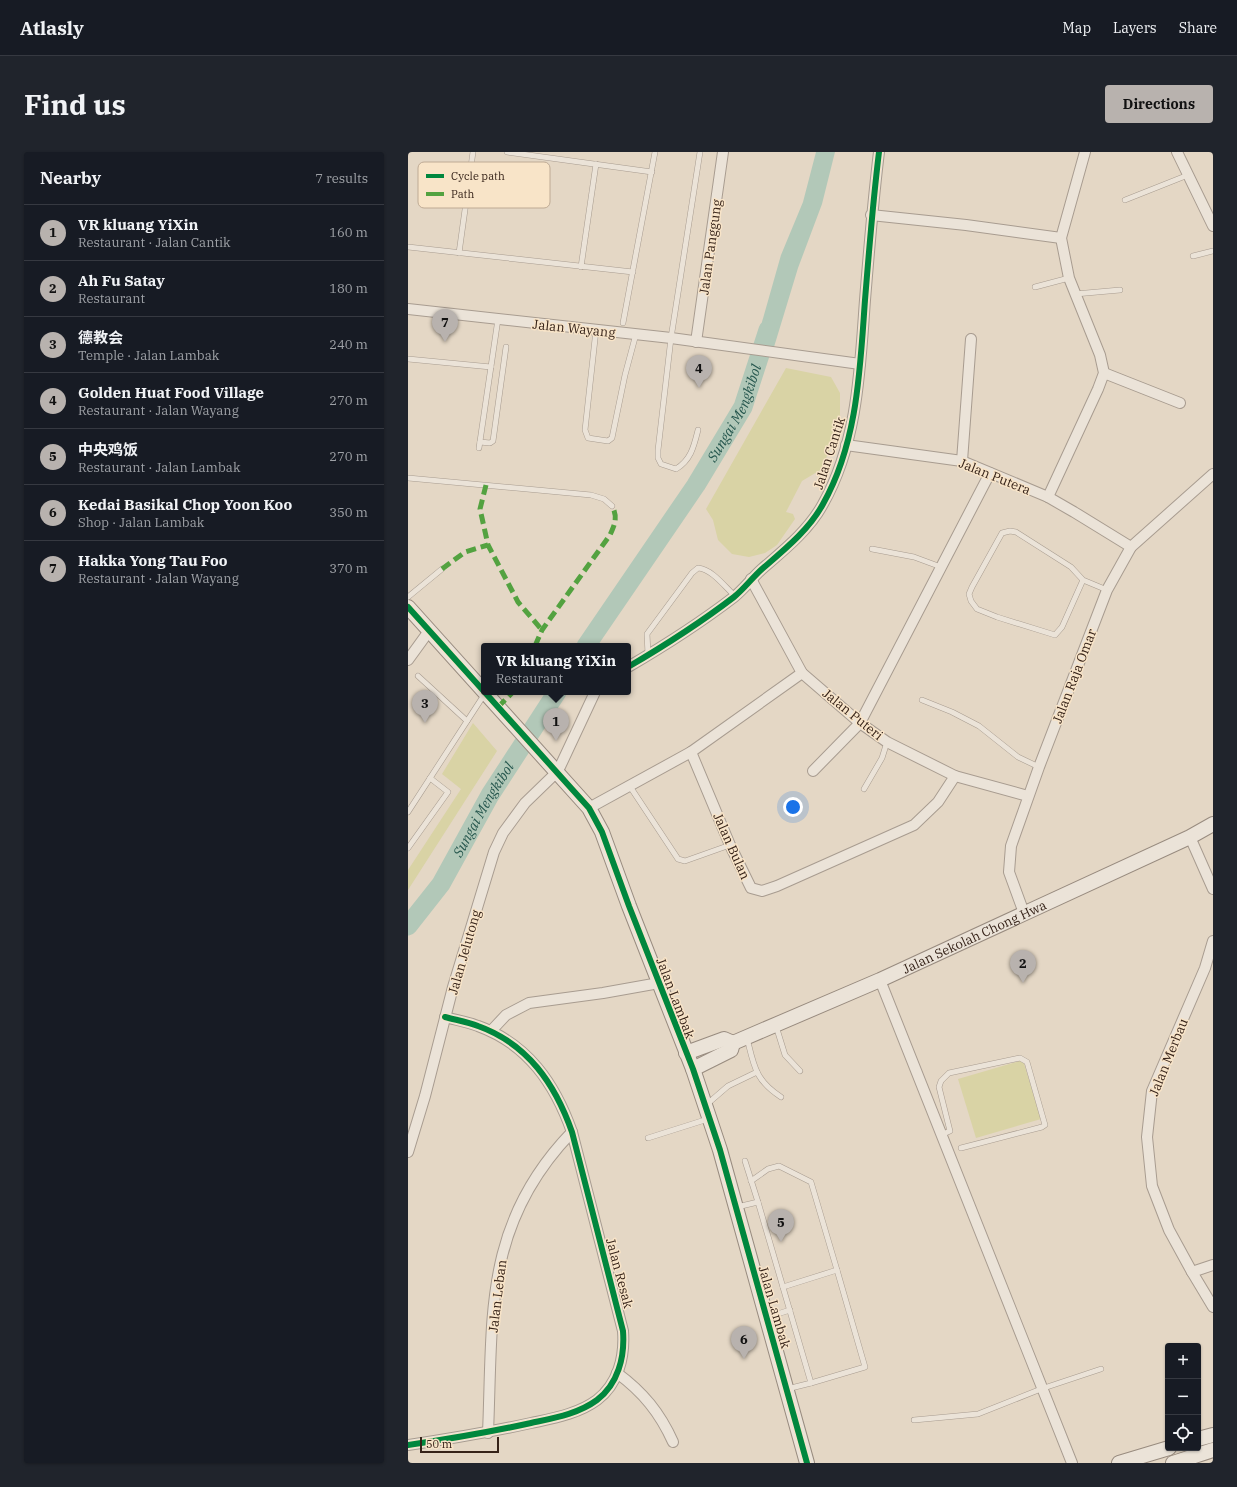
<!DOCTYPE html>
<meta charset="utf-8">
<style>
body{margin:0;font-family:"IBM Plex Serif","Noto Sans SC",serif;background:#20242c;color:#f1f3f6}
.controls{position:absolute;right:12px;bottom:12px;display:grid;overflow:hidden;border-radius:4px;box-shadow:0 1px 3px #0004}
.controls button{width:36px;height:36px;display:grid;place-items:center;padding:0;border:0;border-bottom:1px solid #363941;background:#171b24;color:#f1f3f6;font:20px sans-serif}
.scale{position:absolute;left:12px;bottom:10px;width:79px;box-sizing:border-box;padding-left:4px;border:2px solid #362319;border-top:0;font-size:11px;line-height:14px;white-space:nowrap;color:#362319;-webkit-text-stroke:3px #f8e4c8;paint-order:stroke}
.you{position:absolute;left:385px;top:655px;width:14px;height:14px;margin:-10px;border:3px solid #fff;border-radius:50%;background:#1a73e8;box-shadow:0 0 0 6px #1a73e833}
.badge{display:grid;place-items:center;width:26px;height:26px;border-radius:50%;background:#b8b2ae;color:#111;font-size:13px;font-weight:700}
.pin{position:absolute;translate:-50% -33px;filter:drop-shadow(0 1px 2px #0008)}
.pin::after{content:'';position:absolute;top:21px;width:14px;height:12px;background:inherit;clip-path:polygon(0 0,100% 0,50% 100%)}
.popup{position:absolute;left:73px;top:491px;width:150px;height:52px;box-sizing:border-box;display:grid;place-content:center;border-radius:4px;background:#171b24;filter:drop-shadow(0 1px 3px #0005);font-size:13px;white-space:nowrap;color:#9ea1a6}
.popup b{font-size:15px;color:#f1f3f6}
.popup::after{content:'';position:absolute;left:50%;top:100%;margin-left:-8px;border:8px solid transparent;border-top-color:#171b24}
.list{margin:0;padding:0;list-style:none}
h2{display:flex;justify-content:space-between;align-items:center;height:52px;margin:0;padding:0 16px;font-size:17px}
h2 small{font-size:13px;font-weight:400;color:#9ea1a6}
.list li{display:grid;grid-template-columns:26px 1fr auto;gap:12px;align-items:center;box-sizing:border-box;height:56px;padding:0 16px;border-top:1px solid #363941}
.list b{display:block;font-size:15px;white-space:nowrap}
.list p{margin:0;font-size:13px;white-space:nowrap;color:#9ea1a6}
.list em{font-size:13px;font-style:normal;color:#9ea1a6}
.icon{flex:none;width:22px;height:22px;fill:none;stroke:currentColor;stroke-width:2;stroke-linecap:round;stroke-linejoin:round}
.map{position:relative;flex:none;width:805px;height:1311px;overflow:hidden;border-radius:4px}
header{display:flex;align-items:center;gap:24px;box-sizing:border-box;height:56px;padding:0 20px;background:#171b24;border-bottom:1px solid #363941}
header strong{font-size:19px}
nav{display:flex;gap:22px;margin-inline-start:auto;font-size:14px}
.intro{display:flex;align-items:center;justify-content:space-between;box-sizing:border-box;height:96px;padding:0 24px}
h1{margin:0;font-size:28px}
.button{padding:10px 18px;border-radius:4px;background:#b8b2ae;color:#111;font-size:14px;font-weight:700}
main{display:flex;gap:24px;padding:0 24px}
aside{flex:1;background:#171b24;border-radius:4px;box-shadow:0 1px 3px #0004}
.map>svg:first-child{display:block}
.green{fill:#d9d3a5}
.water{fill:#b2c8b8}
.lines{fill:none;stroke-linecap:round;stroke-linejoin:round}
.river{stroke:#b2c8b8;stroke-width:19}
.lane-casing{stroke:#a89c90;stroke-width:6}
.street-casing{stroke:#a89c90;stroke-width:12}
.secondary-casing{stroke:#988b7f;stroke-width:16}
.lane{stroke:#ebe3d8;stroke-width:5}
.street{stroke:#ebe3d8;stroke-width:10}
.secondary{stroke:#ebe3d8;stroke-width:14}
.quiet{stroke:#53a240;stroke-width:5;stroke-dasharray:10 5;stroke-linecap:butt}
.cycleway-casing{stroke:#f8e4c8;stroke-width:8}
.cycleway{stroke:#00873e;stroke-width:6}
.labels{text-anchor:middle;stroke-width:3;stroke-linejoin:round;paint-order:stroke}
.street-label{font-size:13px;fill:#362319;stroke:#f8e4c8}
.water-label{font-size:14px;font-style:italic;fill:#26574e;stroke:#f8e4c8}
.key{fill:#f8e4c8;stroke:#beaa94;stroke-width:1}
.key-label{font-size:11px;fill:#362319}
</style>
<header>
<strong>Atlasly</strong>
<nav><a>Map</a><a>Layers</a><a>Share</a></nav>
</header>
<div class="intro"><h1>Find us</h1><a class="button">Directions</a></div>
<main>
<aside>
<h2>Nearby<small>7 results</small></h2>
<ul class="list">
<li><span class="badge">1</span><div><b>VR kluang YiXin</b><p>Restaurant · Jalan Cantik</p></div><em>160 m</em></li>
<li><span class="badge">2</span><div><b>Ah Fu Satay</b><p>Restaurant</p></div><em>180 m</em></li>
<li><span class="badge">3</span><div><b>德教会</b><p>Temple · Jalan Lambak</p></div><em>240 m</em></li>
<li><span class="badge">4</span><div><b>Golden Huat Food Village</b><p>Restaurant · Jalan Wayang</p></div><em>270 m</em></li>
<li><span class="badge">5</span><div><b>中央鸡饭</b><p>Restaurant · Jalan Lambak</p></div><em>270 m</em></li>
<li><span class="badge">6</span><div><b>Kedai Basikal Chop Yoon Koo</b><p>Shop · Jalan Lambak</p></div><em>350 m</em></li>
<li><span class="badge">7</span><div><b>Hakka Yong Tau Foo</b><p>Restaurant · Jalan Wayang</p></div><em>370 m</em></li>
</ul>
</aside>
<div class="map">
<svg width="805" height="1311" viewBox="0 0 805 1311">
<rect width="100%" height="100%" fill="#e4d7c5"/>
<g class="green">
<path d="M378 216 423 225 432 241V269L414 317 394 329 378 360 385 362 387 367 369 393 357 401 341 405 324 402 310 388 305 368 298 357Z"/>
<path d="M65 571 89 599 0 738V718L53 637 34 622Z"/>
<path d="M615 908 633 967 568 986 550 927Z"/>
</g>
<path class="water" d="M408 0H427L414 52 390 116 366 195 348 191 373 103 395 50Z"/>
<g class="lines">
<g class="river">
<path id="s1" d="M178 494 288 333 335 255 360 178"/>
<path id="s2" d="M0 774 33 732 82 643 149 540"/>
</g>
<g class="lane-casing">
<g id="lane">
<path d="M99 0 244 20"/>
<path d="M717 48 780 23"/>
<path d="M0 95 225 120"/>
<path d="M51 101 65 0"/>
<path d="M785 104 805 99"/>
<path d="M173 115 188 12"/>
<path d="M627 135 661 126"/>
<path d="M667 142 712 138"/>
<path d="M215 171 247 0"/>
<path d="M188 178 177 278 180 286 200 289 204 286 205 281 217 223 228 182"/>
<path d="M0 207 83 215"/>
<path d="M290 278C286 294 283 308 268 317L253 312 250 306V298L263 186 292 0"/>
<path d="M72 290 82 291 85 289 98 195"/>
<path d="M71 296 90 167"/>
<path d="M0 326 183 343 196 347 204 354"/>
<path d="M464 397 506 405 533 415"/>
<path d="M675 428 654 475 647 483 589 465 569 457 563 449 561 442 564 435 594 381 602 379 608 380 663 415 675 428 699 438"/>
<path d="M0 445 34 417"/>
<path d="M240 502 239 482 284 421 290 416C304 417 317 435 327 444"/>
<path d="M10 524 59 569"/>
<path d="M514 548 544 560 571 574 610 605 631 615"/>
<path d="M221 633 270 707 277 709 322 693"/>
<path d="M456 637 474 606 479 590"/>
<path d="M0 660 76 543"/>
<path d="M0 696 40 640 22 626"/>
<path d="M368 874 377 903 392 919"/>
<path d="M339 886C346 914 347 928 373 945"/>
<path d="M298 953 320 934 349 920"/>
<path d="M533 983 542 979 531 935 533 929 541 921 612 906 619 910 637 973 634 975 553 996"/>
<path d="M240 986 300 967"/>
<path d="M337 1009 350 1050"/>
<path d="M343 1029 360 1017 371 1014 403 1030 429 1118 375 1135"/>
<path d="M329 1055 350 1050 403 1231 379 1237"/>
<path d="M360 1165 382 1158"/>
<path d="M403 1231 457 1215 429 1118"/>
<path d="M506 1268 570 1262 633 1237 693 1217"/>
</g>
</g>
<g class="street-casing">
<g id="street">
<path d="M769 0 805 74"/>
<path d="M463 63 558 73 653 86"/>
<path d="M0 157 263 186 452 212"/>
<path d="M288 190 315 0"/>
<path d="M696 221 772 251"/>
<path d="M438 293 554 309 640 345 666 360 723 395"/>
<path d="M554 309 563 187"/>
<path d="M640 345 690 237 696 221 692 203 661 126 653 86 677 0"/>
<path d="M343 427 394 521 452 571 479 590 547 624 620 644"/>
<path d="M0 508 21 479"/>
<path d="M220 515C256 494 292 471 326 445 336 437 344 426 354 417 376 398 401 378 415 352 450 290 452 216 457 148 461 98 465 49 471 0"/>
<path d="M394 521 283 600 322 693 343 736 354 739 369 734 506 673 530 650 547 624"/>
<path d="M405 619 452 571 582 321"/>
<path d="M181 656 283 600"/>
<path d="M782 685 805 737"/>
<path d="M616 761 601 720 603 694 631 615 699 438 723 395 805 322"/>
<path d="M805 789 797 816 744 939 739 985 744 1034 761 1078 784 1120 805 1155"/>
<path d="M472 828 664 1311"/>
<path d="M83 879 98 863 121 851 195 841 251 831"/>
<path d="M0 1000 17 944 45 835 86 700 95 681 117 651 150 619 187 540"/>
<path d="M784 1120 805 1113"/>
<path d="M209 1221C235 1240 252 1261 265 1290"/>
<path d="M80 1281C85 1163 75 1072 164 980"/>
<path d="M0 1293C41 1287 82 1280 123 1271 146 1266 170 1262 189 1248 210 1232 217 1205 215 1179L164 980C147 932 120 892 70 874 60 870 48 868 37 865"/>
</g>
</g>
<g class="secondary-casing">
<g id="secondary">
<path d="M0 455 181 656 194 680 221 754 285 917 312 998 399 1311"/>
<path id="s3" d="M278 901 316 887 325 891 472 828 782 685 805 672"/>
<path d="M285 917 323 898 325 891"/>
<path d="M790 1287 805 1283"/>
<path d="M711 1311 761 1296"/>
<path d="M765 1311 805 1298"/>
</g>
</g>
<use href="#lane" class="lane"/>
<use href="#street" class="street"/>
<use href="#secondary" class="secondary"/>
<g class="quiet">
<path d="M78 333 72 357 80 393 110 450 134 478"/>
<path d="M34 417 57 400 80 393"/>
<path d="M127 494 134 478 202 383C207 372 210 365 204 354"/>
<path d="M90 555 105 540"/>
</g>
<g class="cycleway-casing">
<g id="cycleway">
<path d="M0 455 181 656 194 680 221 754 285 917 312 998 399 1311"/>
<path d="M220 515C256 494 292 471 326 445 336 437 344 426 354 417 376 398 401 378 415 352 450 290 452 216 457 148 461 98 465 49 471 0"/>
<path d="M0 1293C41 1287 82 1280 123 1271 146 1266 170 1262 189 1248 210 1232 217 1205 215 1179L164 980C147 932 120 892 70 874 60 870 48 868 37 865"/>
</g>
</g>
<use href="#cycleway" class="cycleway"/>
</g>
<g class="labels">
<g class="street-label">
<text transform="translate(302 95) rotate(-82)" y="5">Jalan Panggung</text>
<text transform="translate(166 176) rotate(6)" y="5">Jalan Wayang</text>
<text transform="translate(421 301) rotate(-72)" y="5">Jalan Cantik</text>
<text transform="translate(587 324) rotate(22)" y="5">Jalan Putera</text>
<text transform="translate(666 524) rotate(-69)" y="5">Jalan Raja Omar</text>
<text transform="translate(445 562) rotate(39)" y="5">Jalan Puteri</text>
<text transform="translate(324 694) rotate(66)" y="5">Jalan Bulan</text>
<text dy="5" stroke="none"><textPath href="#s3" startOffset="314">Jalan Sekolah Chong Hwa</textPath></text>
<text transform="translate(56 800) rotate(-74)" y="5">Jalan Jelutong</text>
<text transform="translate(268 846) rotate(69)" y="5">Jalan Lambak</text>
<text transform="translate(760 905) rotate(-68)" y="5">Jalan Merbau</text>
<text transform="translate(212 1121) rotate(75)" y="5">Jalan Resak</text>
<text transform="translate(89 1144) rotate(-83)" y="5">Jalan Leban</text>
<text transform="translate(367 1155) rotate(74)" y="5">Jalan Lambak</text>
</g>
<g class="water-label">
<text dy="5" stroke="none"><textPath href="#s1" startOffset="277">Sungai Mengkibol</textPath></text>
<text dy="5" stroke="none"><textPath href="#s2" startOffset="139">Sungai Mengkibol</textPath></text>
</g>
</g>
<rect x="10" y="10" width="132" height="46" rx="6" class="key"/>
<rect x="18" y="22" width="18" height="4" fill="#00873e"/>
<rect x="18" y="40" width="18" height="4" fill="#53a240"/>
<g class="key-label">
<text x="43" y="28">Cycle path</text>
<text x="43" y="46">Path</text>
</g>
</svg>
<div class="controls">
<button>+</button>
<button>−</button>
<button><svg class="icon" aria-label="locate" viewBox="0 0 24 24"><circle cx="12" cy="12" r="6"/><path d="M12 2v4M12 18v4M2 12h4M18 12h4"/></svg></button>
</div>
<div class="scale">50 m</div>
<div class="you"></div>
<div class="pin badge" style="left:148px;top:589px">1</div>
<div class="popup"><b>VR kluang YiXin</b>Restaurant</div>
<div class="pin badge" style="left:615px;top:831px">2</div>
<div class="pin badge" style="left:17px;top:571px">3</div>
<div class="pin badge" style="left:291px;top:236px">4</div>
<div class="pin badge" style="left:373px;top:1090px">5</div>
<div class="pin badge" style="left:336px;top:1207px">6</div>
<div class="pin badge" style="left:37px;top:190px">7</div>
</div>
</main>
